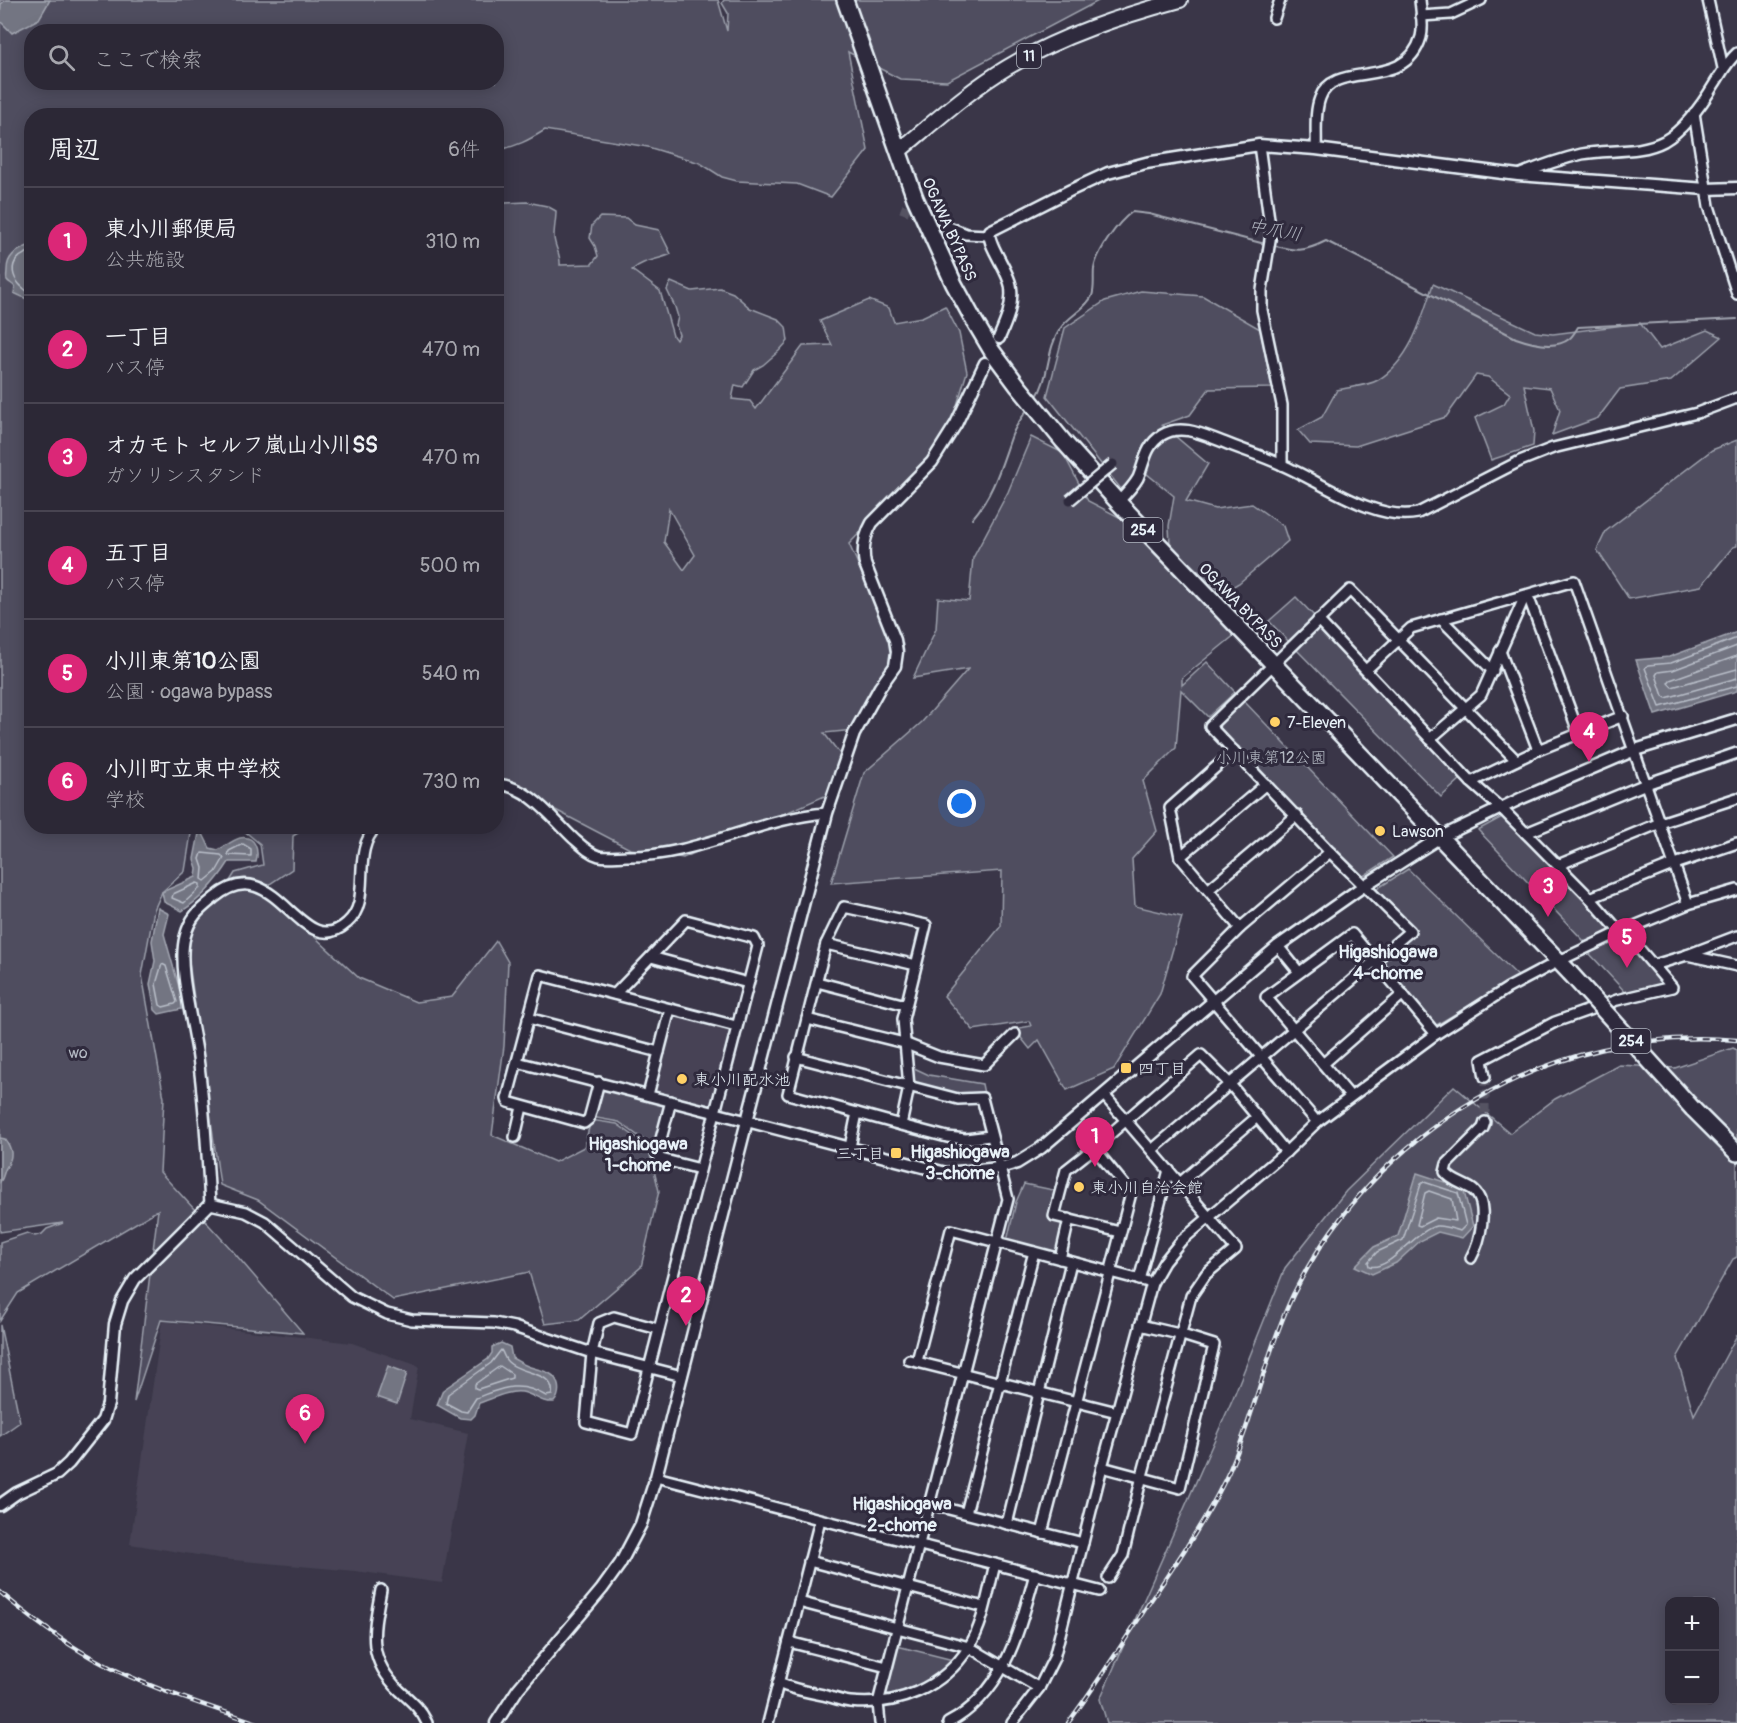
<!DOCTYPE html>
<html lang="ja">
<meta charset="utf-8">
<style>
body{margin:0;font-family:Pangolin,"Klee One",sans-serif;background:#383442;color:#f1f3f6}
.controls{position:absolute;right:18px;bottom:18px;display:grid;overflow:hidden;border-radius:12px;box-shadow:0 3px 15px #0003}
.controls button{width:54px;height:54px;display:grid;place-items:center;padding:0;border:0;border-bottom:2px solid #484451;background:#2c2836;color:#f1f3f6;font:30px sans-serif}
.you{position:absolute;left:962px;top:804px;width:21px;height:21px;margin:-15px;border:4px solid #fff;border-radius:50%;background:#1a73e8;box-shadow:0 0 0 9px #1a73e833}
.badge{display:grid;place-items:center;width:39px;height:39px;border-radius:50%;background:#db2777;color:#fff;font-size:20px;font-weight:700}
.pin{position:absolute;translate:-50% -50px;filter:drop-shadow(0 2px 3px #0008)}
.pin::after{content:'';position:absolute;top:32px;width:21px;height:18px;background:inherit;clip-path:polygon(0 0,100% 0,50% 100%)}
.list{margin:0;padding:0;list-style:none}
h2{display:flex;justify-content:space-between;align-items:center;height:78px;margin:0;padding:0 24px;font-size:26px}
h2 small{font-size:20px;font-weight:400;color:#a6a6ad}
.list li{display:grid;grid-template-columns:39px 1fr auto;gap:18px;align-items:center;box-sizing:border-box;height:108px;padding:0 24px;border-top:2px solid #484451}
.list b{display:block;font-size:22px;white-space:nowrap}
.list p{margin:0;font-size:20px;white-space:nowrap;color:#a6a6ad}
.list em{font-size:20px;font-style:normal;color:#a6a6ad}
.icon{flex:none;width:33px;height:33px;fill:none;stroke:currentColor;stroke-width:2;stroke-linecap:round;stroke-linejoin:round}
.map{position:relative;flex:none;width:1737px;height:1723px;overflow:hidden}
.search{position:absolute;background:#2c2836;box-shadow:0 3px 15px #0003;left:24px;top:24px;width:480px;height:66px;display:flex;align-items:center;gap:15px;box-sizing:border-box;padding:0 21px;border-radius:24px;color:#a6a6ad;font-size:22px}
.panel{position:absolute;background:#2c2836;box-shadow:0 3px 15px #0003;left:24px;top:108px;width:480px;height:726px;border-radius:24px}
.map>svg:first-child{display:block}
.built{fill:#464354}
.green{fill:#504e5f;stroke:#9ca0ac;stroke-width:1.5;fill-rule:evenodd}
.water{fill:#737482;stroke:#a2a6b1;stroke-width:1.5}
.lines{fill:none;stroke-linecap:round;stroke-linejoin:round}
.shore{stroke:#b9bfc9;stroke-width:1.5}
.stream{stroke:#a2a6b1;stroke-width:2}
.minor-tunnel{stroke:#545262;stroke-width:9;stroke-dasharray:9 4.5;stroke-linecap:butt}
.minor-casing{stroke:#e8f1f8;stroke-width:14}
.tertiary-casing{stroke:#e8f1f8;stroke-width:15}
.primary-casing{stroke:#e8f1f8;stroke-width:18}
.trunk-casing{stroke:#e8f1f8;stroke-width:20}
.minor{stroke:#2f2a3d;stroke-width:9}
.tertiary{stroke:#2f2a3d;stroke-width:10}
.primary{stroke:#2f2a3d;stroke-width:14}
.trunk{stroke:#2f2a3d;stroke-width:15}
.rail-casing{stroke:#e8f1f8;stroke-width:4.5}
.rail{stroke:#2f2a3d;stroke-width:2;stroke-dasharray:7;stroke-linecap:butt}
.minor-bridge-casing{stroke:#e8f1f8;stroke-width:14;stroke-linecap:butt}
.trunk-bridge-casing{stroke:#e8f1f8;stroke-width:20;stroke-linecap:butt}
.minor-bridge{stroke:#2f2a3d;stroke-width:9}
.trunk-bridge{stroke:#2f2a3d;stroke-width:15}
.poi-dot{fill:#ffd166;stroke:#2f2a3d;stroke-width:2}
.labels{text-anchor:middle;stroke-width:6;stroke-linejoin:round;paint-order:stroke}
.shield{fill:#2f2a3d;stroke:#b0b5c0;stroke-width:1.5}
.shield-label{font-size:15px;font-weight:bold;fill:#e8f1f8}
.street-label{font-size:16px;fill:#e8f1f8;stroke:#2f2a3d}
.poi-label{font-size:16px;fill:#e8f1f8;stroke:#2f2a3d;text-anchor:start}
.park-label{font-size:16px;fill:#b3b8c2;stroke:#2f2a3d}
.water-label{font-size:18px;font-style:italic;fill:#aeb2bd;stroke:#2f2a3d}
.neighbourhood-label{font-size:18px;font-weight:bold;fill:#e8f1f8;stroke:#2f2a3d}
</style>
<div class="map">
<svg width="1737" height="1723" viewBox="0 0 1737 1723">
<rect width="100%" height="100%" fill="#3a3648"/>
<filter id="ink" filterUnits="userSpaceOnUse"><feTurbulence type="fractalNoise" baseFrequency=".0167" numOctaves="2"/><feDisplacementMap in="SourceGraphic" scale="12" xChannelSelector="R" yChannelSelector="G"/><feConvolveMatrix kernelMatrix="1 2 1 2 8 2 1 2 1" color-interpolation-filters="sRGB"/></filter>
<g filter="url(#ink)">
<g class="built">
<path d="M677 1014 728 1027 731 1032 712 1104 708 1106 654 1093 652 1090 671 1017Z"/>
<path d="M162 1321 352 1343 419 1366 410 1419 468 1433 442 1583 355 1571 222 1559 130 1544Z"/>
</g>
<g class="green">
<path d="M0 0H718L727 31 728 13 722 3 724 0H1100L947 81 900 79 848 52 868 150 831 197 797 184 737 181 722 177 700 163 648 147 545 130C529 140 516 147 497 150L496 116H32V826L192 827 185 871 162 892 154 910 142 975 164 1098 160 1172 231 1249 303 1333 161 1320 134 1402 158 1210 18 1293 0 1321V1242L27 1233 35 1236 42 1234 47 1229 63 1223 0 1232ZM32 32H496V82H32Z"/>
<path d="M527 202 547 206 556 211C556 220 554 228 554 236 554 247 561 253 560 265L592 264 598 256 595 246 590 238 592 225 600 217 626 218 635 225 659 230 671 254C658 260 643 260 632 270L660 291 673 336 676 340 679 335 676 325 678 317 675 307 667 290 671 282 692 291 720 288 733 293 750 308 778 319 786 327 788 341 779 351 763 365 754 370 743 387 735 385 732 399 750 401 756 409 803 346 832 345 820 321 869 300 889 308 894 322 922 317 945 306 959 333 967 372 945 445 849 544 885 625 895 658 854 730 824 733 846 762 827 795 683 858 630 849 544 804 497 776V206L505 203ZM669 509 695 555 684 570 664 542Z"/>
<path d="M1433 284 1535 332 1553 334 1640 323 1660 349 1707 330 1722 337 1671 381 1620 389 1598 418 1552 435 1560 410 1550 388 1524 385 1534 431 1533 446 1491 460 1475 418 1504 404 1510 394 1488 377 1476 375 1446 417 1356 446 1310 444 1298 430 1322 417 1337 390C1349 387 1368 386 1378 380 1411 360 1422 318 1433 284Z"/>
<path d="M1141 291 1203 296 1260 329 1272 388 1209 389 1190 415 1162 425 1208 464 1186 501 1215 509 1252 504 1283 526 1288 541 1239 583 1222 593 1170 545 1169 526 1174 496 1147 474 1121 489 1047 396 1065 328 1105 301Z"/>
<path d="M1031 437 1063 453 1088 501 1127 521 1236 634 1182 678V685L1207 662 1235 692 1208 717 1181 690 1176 748 1143 781 1157 831 1132 859 1135 906 1182 917 1160 994 1114 1069 1067 1090 1039 1040 1030 1049 1014 1029 1031 1026 1029 1021 973 1030 944 996 1001 926 1002 871 831 883 864 773 922 722 968 669 913 678 936 629 938 598 969 601 973 558 1008 492Z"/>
<path d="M1737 440V546L1733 547 1701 586 1629 599 1597 550 1606 531 1712 450Z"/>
<path d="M1296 597 1316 618 1290 643 1269 621Z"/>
<path d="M1314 628H1320L1355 664 1356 670 1461 779 1441 797 1294 647Z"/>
<path d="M1242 699 1393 857 1362 877 1218 729V725Z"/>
<path d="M1502 817 1506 818 1612 927 1611 930 1585 942 1478 830Z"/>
<path d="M247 826 308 827 293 836 292 869 267 886 301 924 359 978 416 1002 452 997 496 941 508 962 504 1046 492 1135 555 1162 584 1147 591 1120 617 1124 648 1146 659 1191 641 1267 579 1320 545 1324 529 1272 393 1300 258 1200 220 1185 188 955 193 925 203 907 217 902 235 873 263 865 260 844 242 829Z"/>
<path d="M1408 869 1518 976 1435 1026 1381 961 1415 931 1375 890Z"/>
<path d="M1622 939 1636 952 1666 986 1628 995 1589 953Z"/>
<path d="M1733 1048 1737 1050V1257L1733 1259 1677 1358 1694 1415 1737 1335V1723H1107L1100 1699 1233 1398 1285 1268 1346 1191 1454 1086 1510 1133 1555 1099 1619 1065 1675 1068ZM1670 1602H1714V1700H1670Z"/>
<path d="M912 1067 929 1075 982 1084 984 1094C960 1099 938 1091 915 1084Z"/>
<path d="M604 1089 663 1104 665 1107 655 1148 619 1122 591 1117 598 1091Z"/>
<path d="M1024 1184 1058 1191 1051 1217 1066 1222 1057 1255 1007 1241 1016 1202Z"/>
<path d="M0 1325 20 1422 0 1436Z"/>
<path d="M897 1646 953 1660C939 1677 907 1701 884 1695Z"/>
</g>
<g class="water">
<path d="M6 0H50L39 19 12 33 0 21 1 4Z"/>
<path d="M28 246H31V303L29 300 14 293 15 287C13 284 9 283 7 280 6 279 7 272 7 270 7 256 16 251 28 246Z"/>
<path d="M1737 632V691L1655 715 1636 660 1669 657Z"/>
<path d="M200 828 210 848 218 850C224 847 233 840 240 838 256 835 259 851 256 862H229C217 881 201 899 182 911L164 902 162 892 196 877 197 868 194 859Z"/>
<path d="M158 908 169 914 164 934 183 1001 182 1009 159 1014 155 1010 150 984 155 961 152 941Z"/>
<path d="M0 1138 5 1139C13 1150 13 1157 6 1168 3 1173 4 1177 0 1182Z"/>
<path d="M1417 1173 1463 1188 1473 1226 1462 1238 1438 1232 1420 1241 1396 1263 1372 1274 1355 1266 1374 1247 1398 1236Z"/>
<path d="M501 1343 510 1347 512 1358C518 1361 523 1365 530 1367 536 1369 543 1370 549 1373 559 1378 562 1393 554 1402 540 1403 536 1395 522 1392 508 1390 492 1399 479 1403L475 1415 471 1419 460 1418 437 1405 443 1390 488 1359 492 1353V1347Z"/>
<path d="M388 1366 407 1373 397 1404 377 1397Z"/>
</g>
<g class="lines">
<g class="shore">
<path d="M32 251C3 260 11 283 32 294"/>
<path d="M1737 638 1671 663 1648 665 1645 668 1660 707 1737 686"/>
<path d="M1737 646 1673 670 1658 672 1656 675 1663 696 1666 698 1737 678"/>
<path d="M1737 656 1670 680 1668 683 1672 687 1737 669"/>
<path d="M243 844 251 849V856L228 855 229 851Z"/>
<path d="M202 853 221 855 224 858 216 872 205 881 202 879 203 868 200 859Z"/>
<path d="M197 883 200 884V888L184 903 172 898 173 894Z"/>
<path d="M162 964 166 966 177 1002 175 1004 163 1007 160 1005 156 984Z"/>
<path d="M1424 1182 1458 1193 1466 1225 1460 1231C1453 1229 1443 1225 1436 1226 1414 1231 1390 1272 1369 1266L1368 1262 1377 1252 1403 1240 1421 1184Z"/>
<path d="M1429 1191 1452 1199 1456 1221 1436 1218 1420 1226 1417 1225 1425 1193Z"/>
<path d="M501 1350C504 1354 504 1359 508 1362 521 1375 556 1371 552 1395L546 1396C520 1380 502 1388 476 1398L467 1412 461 1411 446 1403 448 1394 491 1363Z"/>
<path d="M500 1366 512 1374V1378L478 1389 475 1388V1384Z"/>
</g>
<g class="stream">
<path d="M1271 245C1296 251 1302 253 1326 241L1516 338C1530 343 1555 350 1569 339 1573 336 1576 330 1578 327L1737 319"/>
<path d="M1036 398C1050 377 1046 350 1060 329 1068 316 1085 310 1092 296 1095 288 1093 277 1094 269 1097 251 1118 222 1132 212L1149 214 1265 244"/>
<path d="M972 519C994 494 1001 465 1012 435 1016 425 1023 416 1029 407"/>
</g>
<g class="minor-tunnel">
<path d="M901 208 944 225"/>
<path d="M1485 1077V1122"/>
</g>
<g class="minor-casing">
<g id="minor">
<path d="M1708 0 1723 68"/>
<path d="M1421 16 1451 14 1481 0"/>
<path d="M1274 18 1280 0"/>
<path d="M1694 113 1709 206 1737 294"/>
<path d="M1259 145 1271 234 1262 290V310L1282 405V465"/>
<path d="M1316 149C1317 133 1314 113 1320 98 1334 58 1405 93 1421 37 1424 26 1421 11 1420 0"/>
<path d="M1521 174C1541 166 1561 159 1582 154 1608 149 1640 154 1664 141 1685 129 1703 103 1715 83 1722 72 1727 62 1737 53"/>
<path d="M944 225 966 234 988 235"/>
<path d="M1118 502C1125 495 1133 487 1138 478 1145 462 1145 446 1162 435 1181 423 1204 435 1223 442 1242 450 1263 456 1282 465 1322 482 1374 522 1418 513L1520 461 1553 448 1697 413 1737 398"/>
<path d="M1525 596 1530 601 1579 734"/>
<path d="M1441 619 1493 671"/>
<path d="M1318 620 1471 782 1506 813 1590 898 1620 932 1641 951 1672 987 1617 1000 1555 1022 1482 1060 1485 1077"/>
<path d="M1500 651 1538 750"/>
<path d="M1366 670 1411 628 1574 581 1688 904"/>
<path d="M1430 739 1481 695 1525 596"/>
<path d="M1234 751 1170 808 1180 857 1240 928"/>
<path d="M1471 782 1538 750 1623 716"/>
<path d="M496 784C529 786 551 817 573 838 581 845 589 853 599 856 607 858 618 856 627 856 696 857 758 818 827 813"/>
<path d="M377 826C349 853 374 900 347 923 300 965 275 846 214 898 199 910 190 917 185 937 177 967 194 1026 198 1058 205 1107 207 1155 210 1204L246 1212 265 1222 352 1297 387 1314 412 1320 494 1323 514 1327 592 1353 682 1376"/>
<path d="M1526 833 1646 784 1737 753"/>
<path d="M1180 857 1266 784"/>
<path d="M1558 865 1660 823 1737 798"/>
<path d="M1208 890 1297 815"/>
<path d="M1590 898 1675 864 1737 843"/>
<path d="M844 907 926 925 903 1019 909 1087 901 1125 788 1094 826 944Z"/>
<path d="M826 944 916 965"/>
<path d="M1278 946 1299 972"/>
<path d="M1687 955 1737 936"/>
<path d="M651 957 748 983"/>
<path d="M1654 965 1687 955 1737 966"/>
<path d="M817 982 906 1005"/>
<path d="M615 994 686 920 754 938 758 946 632 1434 586 1422 592 1353 599 1323 614 1317 658 1329"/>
<path d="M528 1018 659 1052"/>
<path d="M807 1019 904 1043 939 1057 984 1065 1015 1034"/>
<path d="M796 1057 958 1099 982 1098 1008 1199 878 1703 880 1723"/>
<path d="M517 1062 747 1121"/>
<path d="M1323 1064 1403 994"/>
<path d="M599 1082 589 1119 584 1123 508 1102 507 1099 540 975 736 1026"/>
<path d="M648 1095 670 1009"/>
<path d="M1104 1095 1236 1249 1206 1274 1191 1296 1142 1476 1123 1555 1108 1578"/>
<path d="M1350 1096 1266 997 1352 934 1436 1034"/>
<path d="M671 1101 657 1154 661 1159 700 1169"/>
<path d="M1317 1122 1192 976 1240 928 1330 852"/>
<path d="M901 1125 947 1137 966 1139 990 1136"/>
<path d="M515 1137 522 1107"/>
<path d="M850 1147 857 1113"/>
<path d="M1094 1148 1066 1170 1054 1216 1120 1232"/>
<path d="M1152 1150 1410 931 1330 852 1210 726 1350 590 1516 760"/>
<path d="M1180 1183 1257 1117"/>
<path d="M1471 1258C1480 1242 1490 1204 1473 1190 1464 1183 1452 1182 1445 1172L1447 1164 1483 1128 1485 1122"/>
<path d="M1060 1259 1069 1219"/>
<path d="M1139 1280 1169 1170"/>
<path d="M909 1360 1117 1412"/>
<path d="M917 1361 951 1230 1152 1283"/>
<path d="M1102 1467 1180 1488 1214 1345 1179 1334 1140 1325"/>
<path d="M656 1477 1099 1591"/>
<path d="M929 1504 1083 1543"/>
<path d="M966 1513 1034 1252"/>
<path d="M1007 1524 1071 1262"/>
<path d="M1042 1533 1131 1193 1094 1148 1201 1055 1229 1083 1286 1152"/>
<path d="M809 1561 984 1607"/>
<path d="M381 1590C373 1632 366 1658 400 1691 411 1701 421 1709 427 1723"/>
<path d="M799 1602 969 1647 1039 1688"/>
<path d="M789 1642 887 1667"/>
<path d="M778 1683C792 1689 807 1692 823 1695 831 1697 841 1701 850 1702 897 1707 943 1688 969 1647 984 1623 988 1591 995 1564"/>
<path d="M768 1723 820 1520"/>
<path d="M948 1723C1005 1693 1019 1631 1035 1574"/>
<path d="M1012 1723 1039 1688 1054 1658 1102 1467 1152 1283 1164 1262 1181 1241 1286 1152 1317 1122 1436 1034 1508 988 1559 961 1620 932 1688 904 1737 890"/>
</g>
</g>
<g class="tertiary-casing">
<g id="tertiary">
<path d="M999 338C1006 322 1013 306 1011 288 1010 272 985 242 990 231L1071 190 1108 173 1146 163 1259 145 1316 149 1518 175 1706 189 1737 188"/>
<path d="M747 1121 827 813 854 734 880 687 895 666 897 652 895 640 865 564C862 549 864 537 872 523L932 462 956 424 985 363"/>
<path d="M0 1505 17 1493 57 1474 69 1463 103 1420 108 1404 115 1324 122 1301 135 1279 210 1204"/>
<path d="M496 1723 518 1689 602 1589 620 1564 641 1524 656 1477 747 1121 946 1173 1000 1168 1017 1163 1041 1148 1278 946 1365 885 1439 838 1522 798 1635 750 1737 719"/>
</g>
</g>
<g class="primary-casing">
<path id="primary" d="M899 151C934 122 969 90 1008 67 1062 35 1121 16 1180 0"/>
</g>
<g class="trunk-casing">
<g id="trunk">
<path d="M845 0 915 198 954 284 973 319 992 351 1018 386 1063 441 1118 502 1570 973"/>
<path d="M1693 1109 1737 1153"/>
</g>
</g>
<use href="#minor" class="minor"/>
<use href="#tertiary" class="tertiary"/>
<use href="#primary" class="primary"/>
<use href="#trunk" class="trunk"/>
<g class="rail-casing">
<g id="rail">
<path d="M0 1592C29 1617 60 1640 94 1659 145 1687 202 1704 257 1723"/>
<path d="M1068 1723C1097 1684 1123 1643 1149 1603 1176 1563 1204 1523 1225 1480 1254 1420 1265 1354 1293 1295 1374 1130 1553 1023 1737 1040"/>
</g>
</g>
<use href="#rail" class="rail"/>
<g class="minor-bridge-casing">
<path id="minor-bridge" d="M1070 500 1113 464"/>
</g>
<g class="trunk-bridge-casing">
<path id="trunk-bridge" d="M1570 973 1693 1109"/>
</g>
<use href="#minor-bridge" class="minor-bridge"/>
<use href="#trunk-bridge" class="trunk-bridge"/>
</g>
</g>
<g class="poi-dot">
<circle cx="1275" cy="722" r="6"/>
<circle cx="1380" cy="831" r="6"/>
<rect x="1120" y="1062" width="12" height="12" rx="3"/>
<circle cx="682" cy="1079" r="6"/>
<rect x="890" y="1147" width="12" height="12" rx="3"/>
<circle cx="1079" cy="1187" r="6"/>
</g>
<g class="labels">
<g class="shield">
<rect x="1017" y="44" width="24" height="24" rx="4.5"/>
<rect x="1123.5" y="518" width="39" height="24" rx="4.5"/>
<rect x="1611.5" y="1029" width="39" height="24" rx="4.5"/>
</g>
<g class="shield-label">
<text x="1029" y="61">11</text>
<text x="1143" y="535">254</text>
<text x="1631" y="1046">254</text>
</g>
<g class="street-label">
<text transform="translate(950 229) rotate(66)" y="6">OGAWA BYPASS</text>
<text transform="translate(1241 605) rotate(46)" y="6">OGAWA BYPASS</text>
</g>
<g class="poi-label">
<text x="1287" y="728">7-Eleven</text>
<text x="1392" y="837">Lawson</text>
<text x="1138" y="1074">四丁目</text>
<text x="694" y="1085">東小川配水池</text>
<text x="884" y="1159" text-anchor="end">三丁目</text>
<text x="1091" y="1193">東小川自治会館</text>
</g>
<g class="park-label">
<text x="1271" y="763">小川東第12公園</text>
<text x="78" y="1058">wo</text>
</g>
<g class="water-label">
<text transform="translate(1275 230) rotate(10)" y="6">中爪川</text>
</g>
<g class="neighbourhood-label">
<text x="1388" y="958">Higashiogawa<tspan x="1388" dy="21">4-chome</tspan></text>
<text x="638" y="1150">Higashiogawa<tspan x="638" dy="21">1-chome</tspan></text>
<text x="960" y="1158">Higashiogawa<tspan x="960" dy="21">3-chome</tspan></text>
<text x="902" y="1510">Higashiogawa<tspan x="902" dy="21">2-chome</tspan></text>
</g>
</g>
</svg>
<div class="controls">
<button>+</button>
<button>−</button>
</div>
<div class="you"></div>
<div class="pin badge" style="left:1095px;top:1167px">1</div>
<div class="pin badge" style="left:686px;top:1326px">2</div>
<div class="pin badge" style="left:1548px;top:917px">3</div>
<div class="pin badge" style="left:1589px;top:762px">4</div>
<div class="pin badge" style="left:1627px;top:968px">5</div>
<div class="pin badge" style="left:305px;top:1444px">6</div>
<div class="search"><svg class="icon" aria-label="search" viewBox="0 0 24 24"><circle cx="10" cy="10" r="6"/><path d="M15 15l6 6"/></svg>ここで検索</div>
<section class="panel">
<h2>周辺<small>6件</small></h2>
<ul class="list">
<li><span class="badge">1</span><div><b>東小川郵便局</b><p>公共施設</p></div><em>310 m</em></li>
<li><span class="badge">2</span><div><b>一丁目</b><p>バス停</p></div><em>470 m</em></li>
<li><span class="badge">3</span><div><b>オカモト セルフ嵐山小川SS</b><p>ガソリンスタンド</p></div><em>470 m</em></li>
<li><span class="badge">4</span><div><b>五丁目</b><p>バス停</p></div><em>500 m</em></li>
<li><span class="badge">5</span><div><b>小川東第10公園</b><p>公園 · ogawa bypass</p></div><em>540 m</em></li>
<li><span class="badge">6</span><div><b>小川町立東中学校</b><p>学校</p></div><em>730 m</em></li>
</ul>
</section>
</div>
